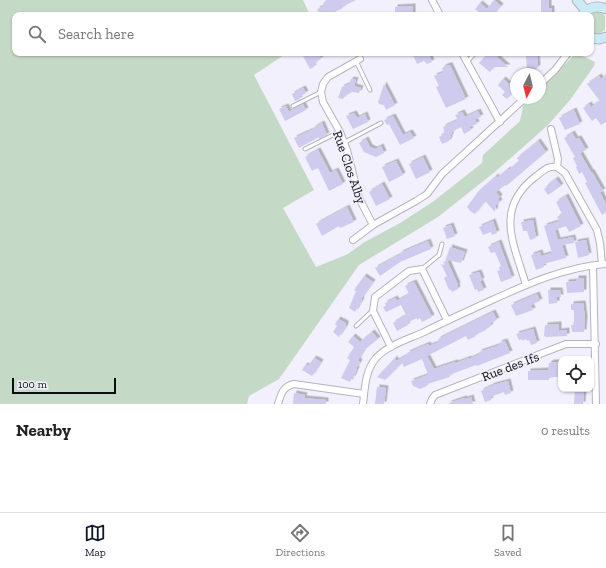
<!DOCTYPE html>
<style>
body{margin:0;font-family:"Zilla Slab",serif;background:#f6f6f6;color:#222}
.controls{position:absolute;right:12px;bottom:12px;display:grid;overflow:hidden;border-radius:8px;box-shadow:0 1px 3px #0004}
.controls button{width:36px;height:36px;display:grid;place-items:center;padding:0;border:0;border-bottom:1px solid #e0e0e0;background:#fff;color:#222;font:20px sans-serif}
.compass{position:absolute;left:510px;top:68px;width:36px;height:36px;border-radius:50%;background:#fff;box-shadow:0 1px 3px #0004;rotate:187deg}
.scale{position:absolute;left:12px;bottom:10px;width:104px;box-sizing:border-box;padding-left:4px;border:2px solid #0c0b0f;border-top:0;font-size:11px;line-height:14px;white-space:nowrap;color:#0c0b0f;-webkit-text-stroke:3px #f1f0fc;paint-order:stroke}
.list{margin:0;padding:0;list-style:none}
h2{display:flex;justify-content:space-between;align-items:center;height:52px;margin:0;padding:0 16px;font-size:17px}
h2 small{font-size:13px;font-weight:400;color:#767676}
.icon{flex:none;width:22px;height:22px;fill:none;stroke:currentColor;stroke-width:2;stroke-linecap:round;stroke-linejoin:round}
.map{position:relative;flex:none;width:606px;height:404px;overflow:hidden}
.search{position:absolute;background:#fff;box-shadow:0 1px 3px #0004;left:12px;right:12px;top:12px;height:44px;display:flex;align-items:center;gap:10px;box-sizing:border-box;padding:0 14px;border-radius:8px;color:#767676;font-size:15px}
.sheet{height:108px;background:#fff}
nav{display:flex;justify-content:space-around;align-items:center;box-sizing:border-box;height:56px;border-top:1px solid #e0e0e0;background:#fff;font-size:11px;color:#767676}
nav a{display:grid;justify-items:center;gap:2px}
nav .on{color:#111827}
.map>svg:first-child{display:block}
.green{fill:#c5dac6}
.building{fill:#cecbee;filter:url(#shadow)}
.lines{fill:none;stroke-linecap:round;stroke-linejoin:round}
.lane-casing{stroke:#b4b3be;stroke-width:5}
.street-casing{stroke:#b4b3be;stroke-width:8}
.secondary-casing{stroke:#b4b3be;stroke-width:11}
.lane{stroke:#fff;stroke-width:3}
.street{stroke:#fff;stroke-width:6}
.secondary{stroke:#caeaf5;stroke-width:9}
.labels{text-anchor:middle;stroke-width:3;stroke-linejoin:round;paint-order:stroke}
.street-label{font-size:13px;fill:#0c0b0f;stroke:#f1f0fc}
</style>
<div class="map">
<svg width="606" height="404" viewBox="0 0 606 404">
<defs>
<filter id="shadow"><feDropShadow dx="2.5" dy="-2.5" stdDeviation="0" flood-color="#0004"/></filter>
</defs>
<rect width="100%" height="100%" fill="#f1f0fc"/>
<g class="green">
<path d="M0 0H303L310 15H15V53H287L254 75 314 190 283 208 316 267 348 254 363 243 400 223 434 201 482 163 483 155 520 121 523 106 531 98H540V89L576 53 595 62 594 66 570 100 548 125 496 171 438 217 359 265 279 379 249 396 247 404H0Z"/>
<path d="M596 11H600L605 16V30L598 34H594L591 31 590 15Z"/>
</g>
<g class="building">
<path d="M328 0H356L342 7 343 8 329 15H320L317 9 324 6 323 3Z"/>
<path d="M494 0 501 6 494 14 495 15H482L475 9 480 3 487 9Z"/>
<path d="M541 0H549V8H552V15H541Z"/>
<path d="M413 6V15H395V7Z"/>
<path d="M308 53H318L321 59 315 62 316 63 313 65 314 67 310 69 303 56Z"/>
<path d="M412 53H428L432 62 427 64 424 61 417 64Z"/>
<path d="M488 53H500L497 57 508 67H494L490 72 479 63Z"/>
<path d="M537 55 538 67 531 73 527 70 526 56Z"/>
<path d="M448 65H450L466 99 446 108 436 87 439 86 434 76 444 72 442 69 443 67Z"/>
<path d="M606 75V122L601 125 596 118 592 121 583 108 589 104 591 107 600 101 587 84 599 76 601 79Z"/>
<path d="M351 79 356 80 354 86 361 88 359 93 352 92 345 96 343 99 338 98 342 87 349 84Z"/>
<path d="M503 79 509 84 513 80 516 83V88L507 99 502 95 505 92 498 85Z"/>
<path d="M384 84 395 105 386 110 384 105 379 104 378 102Z"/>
<path d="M303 88 306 93 299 97 300 99 295 101 292 94Z"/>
<path d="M303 104 306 110 285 121 279 109 286 106 289 112Z"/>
<path d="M574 110 580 124 565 130 559 118Z"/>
<path d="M478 111 481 117 475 119 477 124 469 127 471 130 464 134 461 127 452 132 449 141 442 144 439 137 443 135 444 130 443 127 458 120 455 115 462 112 465 117Z"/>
<path d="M354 113 357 118 365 114 368 122 353 129 346 116Z"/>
<path d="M393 116 403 135 410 132 414 138 400 145 389 124 387 125 384 120Z"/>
<path d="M322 123 327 135 319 139V137L299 148 294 138 314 129 313 128Z"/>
<path d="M572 133 576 139 579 138 586 150 580 153 591 172H592L603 191 600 192 606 204V212L602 215 585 183 587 182 582 172 579 174 576 167 577 166 573 158 575 157 564 138Z"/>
<path d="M366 139 370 147 375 149 381 146 384 153 376 157 364 152 359 143Z"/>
<path d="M538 141 546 152 506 186 505 185 496 192 500 197 498 199 500 202 496 205 495 212 485 201 475 214 470 211 467 207 478 192 496 176 497 178 508 169 509 170 519 161 517 158Z"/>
<path d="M318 150 330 173 336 170 343 184 329 191 318 168 312 171 305 157Z"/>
<path d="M423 157 430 172 416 179 409 164Z"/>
<path d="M396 161 403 175 389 182 382 167Z"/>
<path d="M556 179 561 186 548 195 544 189 547 187 546 186Z"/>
<path d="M382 184 390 199 376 206 369 192Z"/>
<path d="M566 196 581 226 569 232 566 226 555 230 558 240 573 237 574 243 562 245 566 258 543 264 544 267 536 270 531 255 540 252 541 256 552 253 544 226 560 221 557 217 562 214 556 202Z"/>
<path d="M347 207 354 222 340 228 339 226 322 236 316 224Z"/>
<path d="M533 220 536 238 530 240 527 231H523L521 222Z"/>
<path d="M493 221 497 233 492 235 491 232 483 235 479 227Z"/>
<path d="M451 225 455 236 447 239 443 228Z"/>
<path d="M586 240 589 255 578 258 575 242Z"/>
<path d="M428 241 431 249 400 262 380 276 375 268 401 254 400 253Z"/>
<path d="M499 242 512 278 501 282 497 271 500 270 499 267 501 266 495 252 491 253 488 247Z"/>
<path d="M450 247 465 252 461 263 447 260 458 285 457 286 458 289 452 292 450 289 449 290 444 278 447 276 441 264 444 265Z"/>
<path d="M479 272 482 280 480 281 484 290 478 292 477 289 475 290 469 275Z"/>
<path d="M364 276 373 282 361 299 362 300 355 312 349 308 356 291 354 290Z"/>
<path d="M576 278H584V292L567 293 566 282 576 281Z"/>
<path d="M414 282 432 317 422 322 420 318 417 320V318L407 323 408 325 397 331 393 323 406 315 401 305 386 312 383 307 386 306 385 303 395 298 397 301 409 294 405 286Z"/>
<path d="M548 290H560L561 297H557V303L549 304Z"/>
<path d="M537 294 540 301 531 305 533 310 516 316 511 305Z"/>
<path d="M583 303 585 318 584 332H572L571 325H574V310H571V304Z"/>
<path d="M493 312 497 320 490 323 491 326 486 329V330L475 335 476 336 468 340 466 336 427 356 434 369 455 362 456 363 469 358V359L480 354 479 352 500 345 499 343 505 341 510 353 477 366 476 365 449 375 450 377 427 384V386L420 389 413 386 411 381 428 375 422 359 404 367 402 363 385 380 377 377 395 358 396 361 408 355 407 353 428 344 429 346 439 342 438 339Z"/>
<path d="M338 319 346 323V326L339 337 333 332 337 326 335 324Z"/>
<path d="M559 324V331L567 330V336L546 337 544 336 545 325Z"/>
<path d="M533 329 537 343 531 345 529 340 527 341 526 339 522 341V339L519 340 516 334Z"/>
<path d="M372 332 378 339 364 350 358 360 360 362 356 368 357 369 353 378H352L350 382 341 378 350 360 347 358 354 347 348 342 353 336 360 342Z"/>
<path d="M314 358 321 362 312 376 302 370 305 365 308 366Z"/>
<path d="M551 362H561V377H549V380H528V371L548 370 549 363H551Z"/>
<path d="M508 381 511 393 505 395 504 392 490 397 491 400 485 402 481 391 493 385Z"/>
<path d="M377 387 386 388 384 404H375Z"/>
<path d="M575 389H584L583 404H574Z"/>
<path d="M294 393 305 395 304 398 326 400V404H293Z"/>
<path d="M471 397 473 404H449V403L464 398 465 399Z"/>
</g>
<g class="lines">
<g class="lane-casing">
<g id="lane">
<path d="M356 61 370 90"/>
<path d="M467 62 475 53"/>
<path d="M293 106 321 92"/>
<path d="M345 143 347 141 381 123"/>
<path d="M305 149 339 132"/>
<path d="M422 269 439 255 442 244"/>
<path d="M356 326 372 311"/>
</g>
</g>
<g class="street-casing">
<g id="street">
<path d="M432 0 440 15"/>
<path d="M462 53 500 122"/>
<path d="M360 59 328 77 323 84 321 92 323 102 340 132 347 150 359 198 373 225"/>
<path d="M540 84 555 70 568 53"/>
<path d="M551 129 558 159 557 167 565 173 597 230 600 243 602 264"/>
<path d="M353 240 373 225 416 201 427 194 442 174 525 98"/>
<path d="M593 266 596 404"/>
<path d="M526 285C514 244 494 209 535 177 542 172 548 165 557 167"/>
<path d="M391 347 373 311 375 297 409 271 422 269 447 320"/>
<path d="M278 404C281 394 283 386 294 384L364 394"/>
<path d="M363 404C365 388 365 371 376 358 388 345 409 339 424 332 446 321 468 311 490 301 527 284 565 267 606 264"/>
<path d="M430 404 432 399 435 395 566 344H596"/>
</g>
</g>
<g class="secondary-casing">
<g id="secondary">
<path d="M577 0 586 11"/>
<path d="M583 15C589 7 597 5 606 9"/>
<path d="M591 38 599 39 606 37"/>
</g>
</g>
<use href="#lane" class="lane"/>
<use href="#street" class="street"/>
<use href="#secondary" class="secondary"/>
</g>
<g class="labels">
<g class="street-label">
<text transform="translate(350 167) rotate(71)" y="5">Rue Clos Alby</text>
<text transform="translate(510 366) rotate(-21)" y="5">Rue des Ifs</text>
</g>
</g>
</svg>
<div class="controls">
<button><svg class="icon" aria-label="locate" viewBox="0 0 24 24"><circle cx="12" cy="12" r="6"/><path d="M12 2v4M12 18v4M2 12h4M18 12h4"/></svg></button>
</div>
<svg class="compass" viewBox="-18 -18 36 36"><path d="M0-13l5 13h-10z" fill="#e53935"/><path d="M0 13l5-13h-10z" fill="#767676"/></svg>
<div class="scale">100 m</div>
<div class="search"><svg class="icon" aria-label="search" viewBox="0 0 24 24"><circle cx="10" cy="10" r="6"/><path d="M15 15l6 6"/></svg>Search here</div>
</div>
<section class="sheet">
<h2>Nearby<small>0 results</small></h2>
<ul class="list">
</ul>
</section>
<nav>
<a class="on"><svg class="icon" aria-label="map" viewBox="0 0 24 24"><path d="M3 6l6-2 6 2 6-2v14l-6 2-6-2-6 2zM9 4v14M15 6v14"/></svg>Map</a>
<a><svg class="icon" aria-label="directions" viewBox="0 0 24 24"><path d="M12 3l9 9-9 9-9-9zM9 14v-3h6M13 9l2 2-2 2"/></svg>Directions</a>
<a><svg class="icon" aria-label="saved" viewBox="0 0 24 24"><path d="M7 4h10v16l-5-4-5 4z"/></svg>Saved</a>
</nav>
